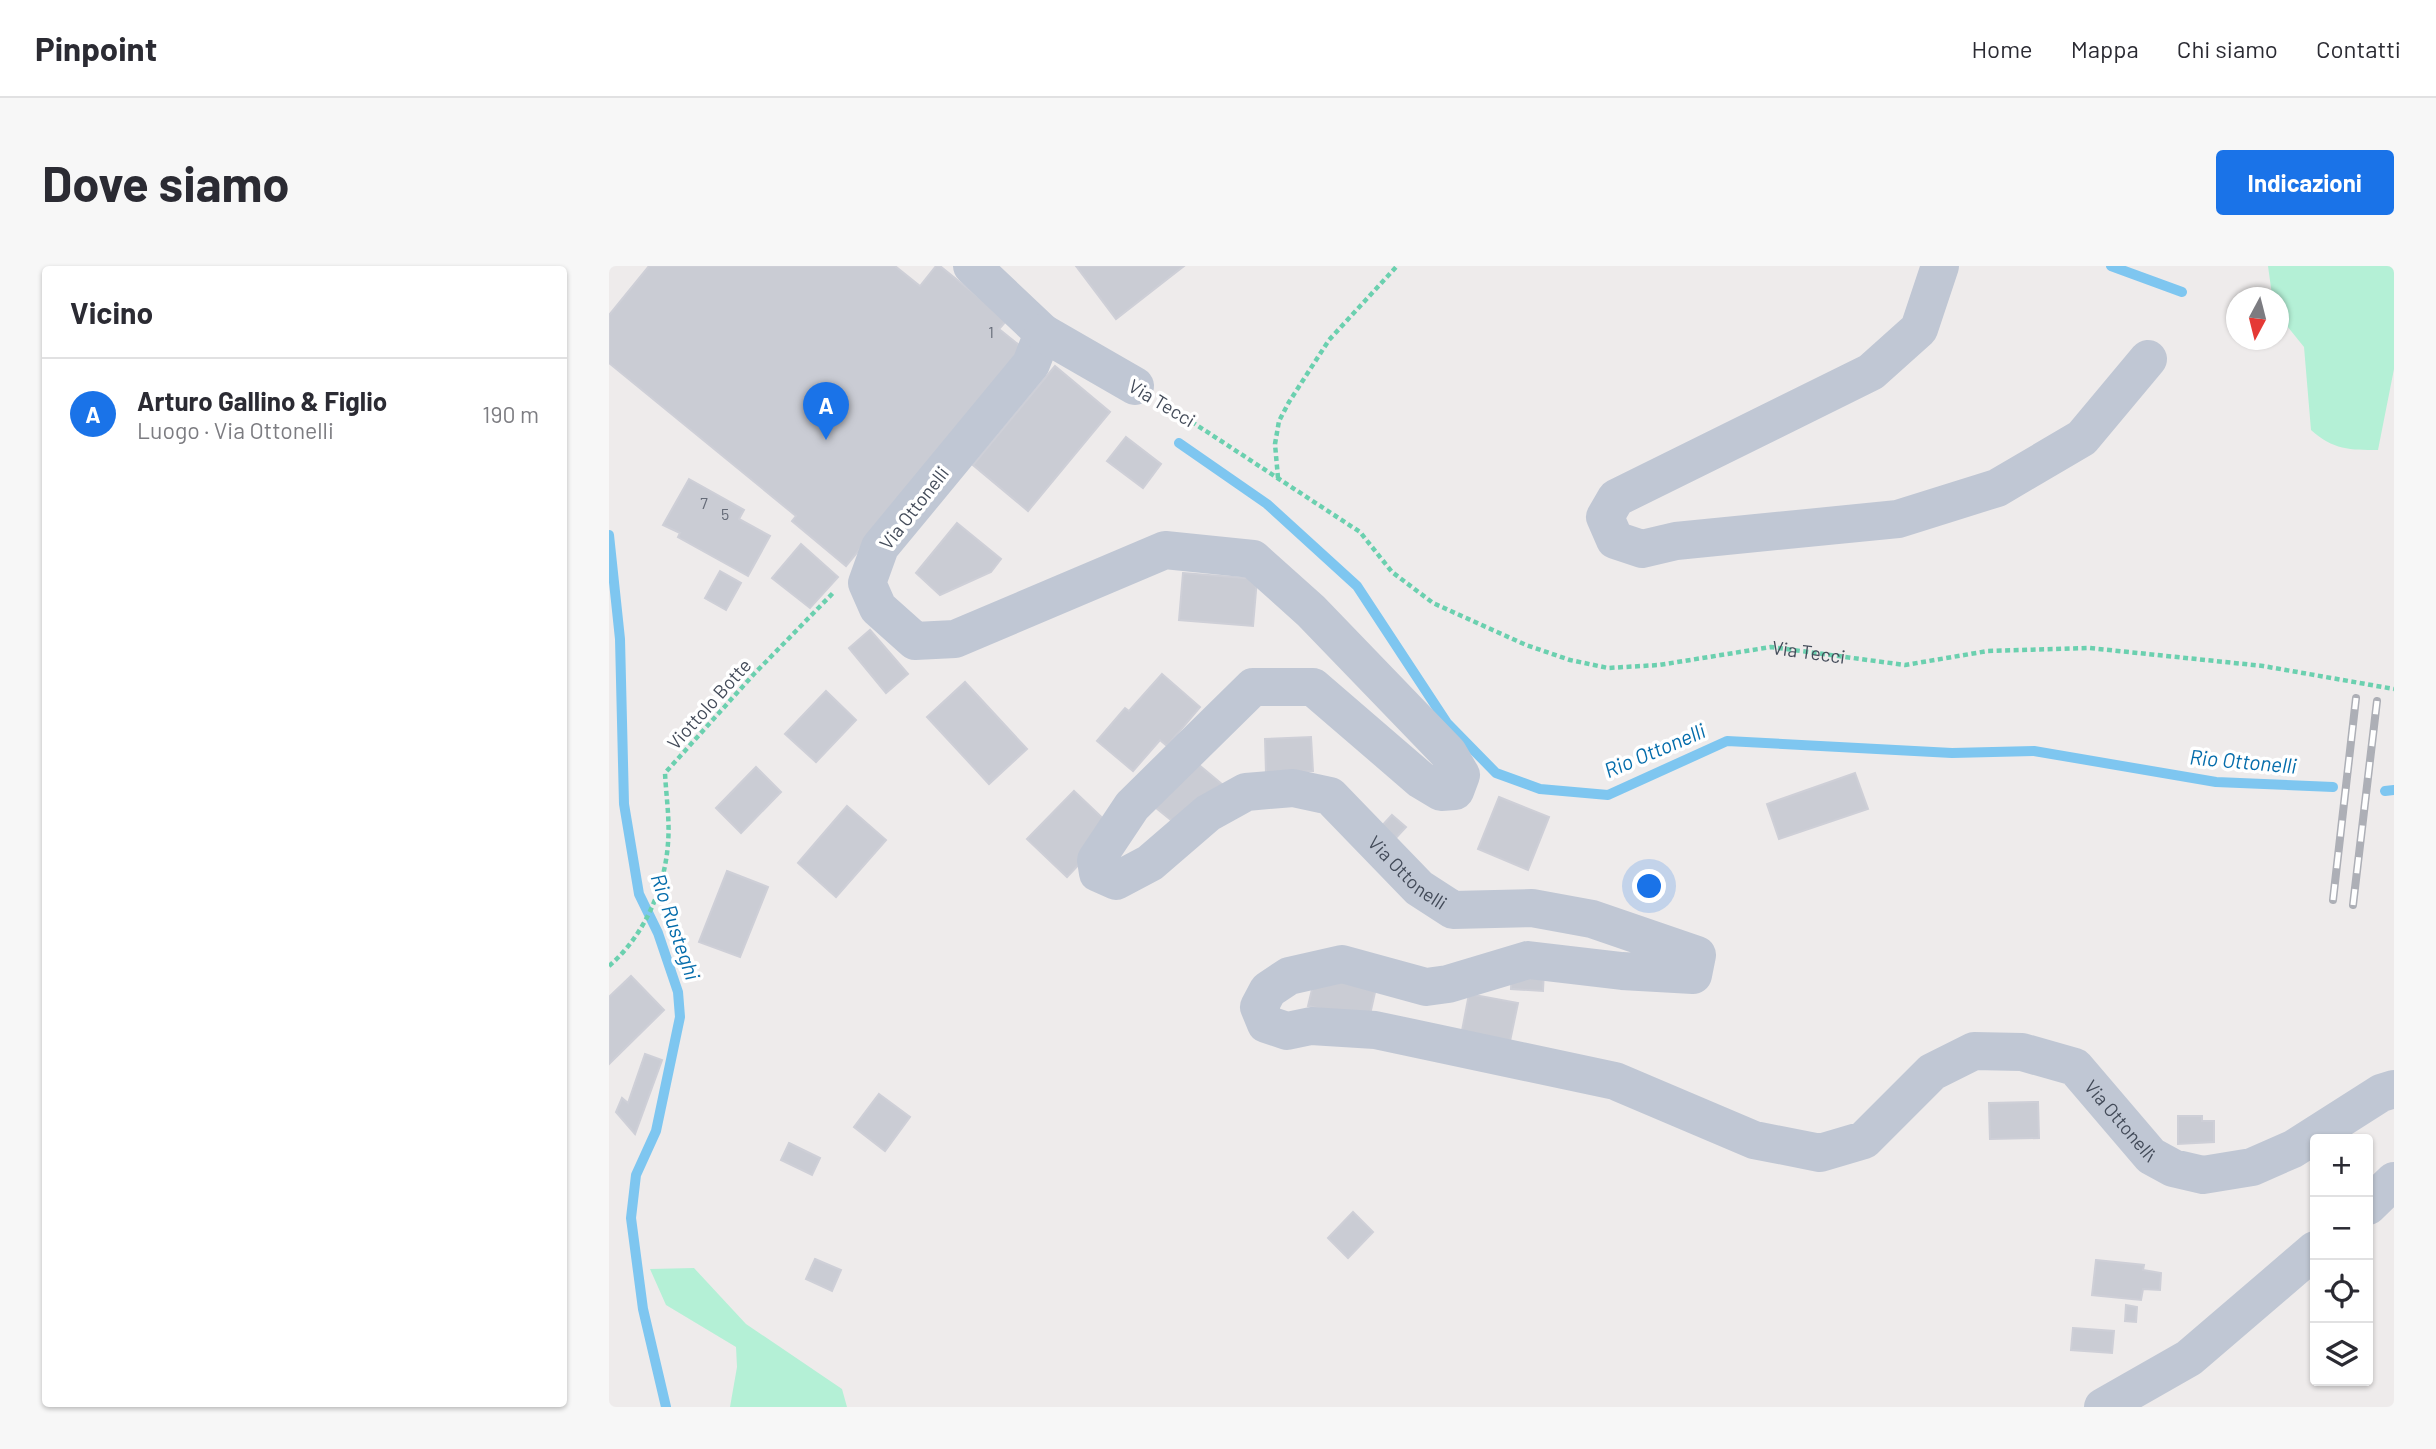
<!DOCTYPE html>
<html lang="it">
<meta charset="utf-8">
<style>
body{margin:0;font-family:Barlow,sans-serif;background:#f7f7f7;color:#2b2b33}
.controls{position:absolute;right:21px;bottom:21px;display:grid;overflow:hidden;border-radius:7px;box-shadow:0 2px 5px #0004}
.controls button{width:63px;height:63px;display:grid;place-items:center;padding:0;border:0;border-bottom:2px solid #e1e1e2;background:#fff;color:#2b2b33;font:35px sans-serif}
.compass{position:absolute;left:1617px;top:21px;width:63px;height:63px;border-radius:50%;background:#fff;box-shadow:0 2px 5px #0004;rotate:187deg}
.you{position:absolute;left:1041px;top:621px;width:24px;height:24px;margin:-18px;border:5px solid #fff;border-radius:50%;background:#1a73e8;box-shadow:0 0 0 10px #1a73e833}
.badge{display:grid;place-items:center;width:46px;height:46px;border-radius:50%;background:#1a73e8;color:#fff;font-size:23px;font-weight:700}
.pin{position:absolute;translate:-50% -58px;filter:drop-shadow(0 2px 4px #0008)}
.pin::after{content:'';position:absolute;top:37px;width:24px;height:21px;background:inherit;clip-path:polygon(0 0,100% 0,50% 100%)}
.list{margin:0;padding:0;list-style:none}
h2{display:flex;justify-content:space-between;align-items:center;height:91px;margin:0;padding:0 28px;font-size:30px}
h2 small{font-size:23px;font-weight:400;color:#7c7c81}
.list li{display:grid;grid-template-columns:46px 1fr auto;gap:21px;align-items:center;box-sizing:border-box;height:112px;padding:0 28px;border-top:2px solid #e1e1e2}
.list b{display:block;font-size:26px;white-space:nowrap}
.list p{margin:0;font-size:23px;white-space:nowrap;color:#7c7c81}
.list em{font-size:23px;font-style:normal;color:#7c7c81}
.icon{flex:none;width:38px;height:38px;fill:none;stroke:currentColor;stroke-width:2;stroke-linecap:round;stroke-linejoin:round}
.map{position:relative;flex:none;width:1785px;height:1141px;overflow:hidden;border-radius:7px}
header{display:flex;align-items:center;gap:42px;box-sizing:border-box;height:98px;padding:0 35px;background:#fff;border-bottom:2px solid #e1e1e2}
header strong{font-size:33px}
nav{display:flex;gap:38px;margin-inline-start:auto;font-size:24px}
.intro{display:flex;align-items:center;justify-content:space-between;box-sizing:border-box;height:168px;padding:0 42px}
h1{margin:0;font-size:49px}
.button{padding:18px 32px;border-radius:7px;background:#1a73e8;color:#fff;font-size:24px;font-weight:700}
main{display:flex;gap:42px;padding:0 42px}
aside{flex:1;background:#fff;border-radius:7px;box-shadow:0 2px 5px #0004}
.map>svg:first-child{display:block}
.green{fill:#b4f0d6}
.lines{fill:none;stroke-linecap:round;stroke-linejoin:round}
.stream{stroke:#7ec6f0;stroke-width:10}
.building{fill:#caccd4;stroke:#cecfd7;stroke-width:2}
.path{stroke:#6bd0af;stroke-width:4.5;stroke-dasharray:5 3.5;stroke-linecap:butt}
.minor{stroke:#c0c7d4;stroke-width:38}
.rail-casing{stroke:#adafb6;stroke-width:8}
.rail{stroke:#fff;stroke-width:5;stroke-dasharray:16;stroke-linecap:butt}
.labels{text-anchor:middle;stroke-width:7;stroke-linejoin:round;paint-order:stroke}
.number-label{font-size:16px;fill:#656b78}
.street-label{font-size:19px;fill:#434b59;stroke:#fff}
.water-label{font-size:21px;font-style:italic;fill:#046cab;stroke:#fff}
</style>
<header>
<strong>Pinpoint</strong>
<nav><a>Home</a><a>Mappa</a><a>Chi siamo</a><a>Contatti</a></nav>
</header>
<div class="intro"><h1>Dove siamo</h1><a class="button">Indicazioni</a></div>
<main>
<aside>
<h2>Vicino<small></small></h2>
<ul class="list">
<li><span class="badge">A</span><div><b>Arturo Gallino &amp; Figlio</b><p>Luogo · Via Ottonelli</p></div><em>190 m</em></li>
</ul>
</aside>
<div class="map">
<svg width="1785" height="1141" viewBox="0 0 1785 1141">
<rect width="100%" height="100%" fill="#eeebeb"/>
<g class="green">
<path d="M1659 0H1785V103L1769 184C1741 184 1724 184 1702 164L1695 81 1670 50V32L1663 29Z"/>
<path d="M85 1002 137 1058 233 1123 238 1141H121L128 1101 127 1081 57 1039 41 1003Z"/>
</g>
<g class="lines">
<g class="stream">
<path d="M1502 0 1573 26"/>
<path d="M570 177 658 238 748 320 838 457 887 507 931 523 999 529 1118 475 1343 487 1425 485 1607 516 1724 521"/>
<path d="M0 269 11 373 15 538 30 628 49 667 69 726 71 751 47 865 27 909 22 952 34 1043 57 1141"/>
<path d="M1776 525 1785 524"/>
</g>
</g>
<g class="building">
<path d="M40 0H286L311 20 327 0H331L398 54 390 63 415 83 237 300 183 255 187 250 0 97V49Z"/>
<path d="M467 0H575L507 53Z"/>
<path d="M446 100 501 146 419 245 364 199Z"/>
<path d="M517 171 552 198 534 222 498 195Z"/>
<path d="M80 213 135 244 130 253 161 270 139 310 69 271 71 267 54 259Z"/>
<path d="M348 257 392 293 382 306 331 329 307 307Z"/>
<path d="M192 278 229 311 201 342 163 312Z"/>
<path d="M111 305 132 317 117 344 96 332Z"/>
<path d="M574 307 648 313 644 360 570 354Z"/>
<path d="M261 364 299 408 277 427 240 382Z"/>
<path d="M553 408 591 441 558 480 551 474 524 505 488 475 516 442 520 445Z"/>
<path d="M356 416 418 483 380 518 318 451Z"/>
<path d="M217 425 247 454 207 496 176 468Z"/>
<path d="M702 471 704 505 657 507 656 473Z"/>
<path d="M584 494 614 519 568 559 546 541Z"/>
<path d="M147 501 172 526 132 567 107 542Z"/>
<path d="M1246 507 1259 543 1170 573 1158 538Z"/>
<path d="M465 525 504 562 458 611 418 573Z"/>
<path d="M890 531 940 551 919 604 869 583Z"/>
<path d="M238 540 277 574 227 631 189 597Z"/>
<path d="M783 549 797 561 783 576 770 563Z"/>
<path d="M118 605 159 621 131 691 90 676Z"/>
<path d="M903 703 935 704 934 725 902 723Z"/>
<path d="M22 710 55 744 0 798V731Z"/>
<path d="M706 711 769 713 760 753 699 740Z"/>
<path d="M860 728 909 737 900 780 852 770Z"/>
<path d="M36 788 53 794 26 868 7 846 13 832 19 837Z"/>
<path d="M270 828 301 851 276 885 245 861Z"/>
<path d="M1429 836 1430 872 1381 873 1380 837Z"/>
<path d="M1569 850H1593V855H1605V876L1569 878Z"/>
<path d="M180 877 211 892 203 909 172 894Z"/>
<path d="M744 946 764 966 739 992 719 972Z"/>
<path d="M206 993 232 1004 223 1025 197 1013Z"/>
<path d="M1487 994 1535 999 1534 1004 1552 1007 1551 1024 1534 1023 1532 1034 1483 1029Z"/>
<path d="M1517 1039 1528 1041 1527 1056 1516 1055Z"/>
<path d="M1464 1062 1505 1065 1503 1087 1462 1084Z"/>
</g>
<g class="lines">
<g class="path">
<path id="s1" d="M554 137 751 266 783 306 824 337 917 379 961 394 999 402 1050 399 1162 381 1296 399 1379 385 1481 382 1654 400 1785 423"/>
<path d="M669 212 666 178 670 155 680 136 720 74 788 0"/>
<path d="M0 700C35 670 56 622 59 577 61 554 57 529 56 507L145 408 225 326"/>
</g>
<g class="minor">
<path id="s2" d="M363 0 434 67 422 98 271 281 258 317 269 342 306 375 346 373 556 284 644 293 702 345 839 487 852 509 846 525 832 526 812 514 704 421H644L523 540 487 594 489 607 507 615 541 597 599 547 637 526 684 522 721 530 810 622 844 644 923 642 983 653 1088 689 1084 709 1013 705 919 694 839 718 817 721 733 698 680 710 659 724 650 741 657 758 678 765 702 760 766 764 1006 815 1145 874 1211 887 1255 874 1323 806 1365 785 1413 786 1466 801 1542 890 1564 902 1594 909 1643 901 1684 883 1772 827 1785 823"/>
<path d="M1331 0 1310 63 1262 106 1007 232 996 251 1006 274 1033 283 1067 275 1289 253 1388 222 1473 172 1539 93"/>
<path d="M434 67 526 120"/>
<path d="M1759 940 1785 915"/>
<path d="M1494 1141 1580 1092 1706 984"/>
</g>
<g class="rail-casing">
<g id="rail">
<path d="M1724 634 1747 432"/>
<path d="M1744 639 1768 435"/>
</g>
</g>
<use href="#rail" class="rail"/>
</g>
<g class="labels">
<g class="number-label">
<text x="382" y="72">1</text>
<text x="95" y="243">7</text>
<text x="116" y="254">5</text>
</g>
<g class="street-label">
<text transform="translate(553 137) rotate(31)" y="7">Via Tecci</text>
<text transform="translate(305 242) rotate(-52)" y="7">Via Ottonelli</text>
<text dy="7" stroke="none"><textPath href="#s1" startOffset="728">Via Tecci</textPath></text>
<text transform="translate(100 438) rotate(-48)" y="7">Viottolo Botte</text>
<text dy="7" stroke="none"><textPath href="#s2" startOffset="2018">Via Ottonelli</textPath></text>
<text dy="7" stroke="none"><textPath href="#s2" startOffset="3761">Via Ottonelli</textPath></text>
</g>
<g class="water-label">
<text transform="translate(1046 485) rotate(-23)" y="7">Rio Ottonelli</text>
<text transform="translate(1634 496) rotate(5)" y="7">Rio Ottonelli</text>
<text transform="translate(66 661) rotate(71)" y="7">Rio Rusteghi</text>
</g>
</g>
</svg>
<div class="controls">
<button>+</button>
<button>−</button>
<button><svg class="icon" aria-label="locate" viewBox="0 0 24 24"><circle cx="12" cy="12" r="6"/><path d="M12 2v4M12 18v4M2 12h4M18 12h4"/></svg></button>
<button><svg class="icon" aria-label="layers" viewBox="0 0 24 24"><path d="M12 4l9 5-9 5-9-5zM3 14l9 5 9-5"/></svg></button>
</div>
<svg class="compass" viewBox="-18 -18 36 36"><path d="M0-13l5 13h-10z" fill="#e53935"/><path d="M0 13l5-13h-10z" fill="#7c7c81"/></svg>
<div class="you"></div>
<div class="pin badge" style="left:217px;top:174px">A</div>
</div>
</main>
